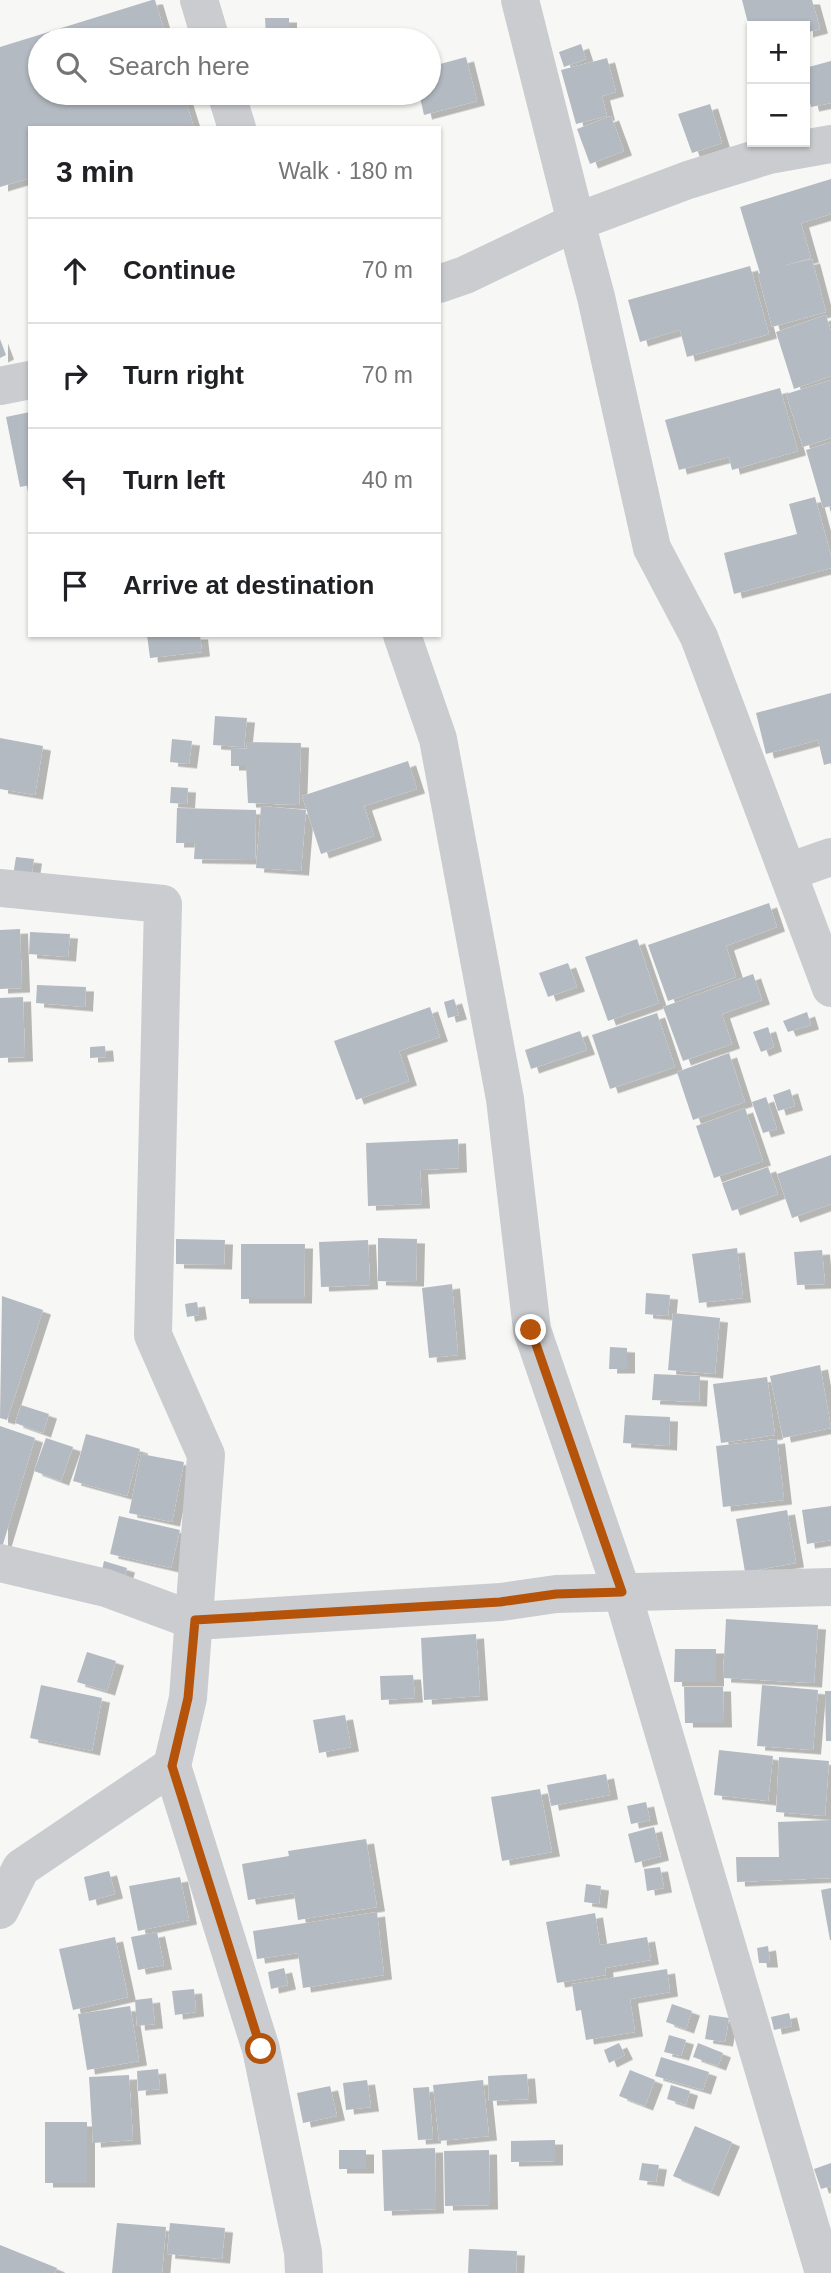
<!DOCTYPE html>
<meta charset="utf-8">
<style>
body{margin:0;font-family:Arial,sans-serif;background:#f6f6f6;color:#202124}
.controls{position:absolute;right:21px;top:21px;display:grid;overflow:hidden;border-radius:0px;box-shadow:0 2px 5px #0004}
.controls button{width:63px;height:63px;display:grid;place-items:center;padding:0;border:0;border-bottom:2px solid #e0e0e0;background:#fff;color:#202124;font:35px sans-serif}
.stop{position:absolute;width:21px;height:21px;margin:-16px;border:5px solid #b45309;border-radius:50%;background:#fff}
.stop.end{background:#b45309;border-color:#fff;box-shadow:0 2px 7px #0008}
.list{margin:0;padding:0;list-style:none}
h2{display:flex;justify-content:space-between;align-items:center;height:91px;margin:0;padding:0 28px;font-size:30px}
h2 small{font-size:23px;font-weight:400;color:#757577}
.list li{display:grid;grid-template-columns:46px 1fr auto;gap:21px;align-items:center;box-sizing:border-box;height:105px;padding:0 28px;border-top:2px solid #e0e0e0}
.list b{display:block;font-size:26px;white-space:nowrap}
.list em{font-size:23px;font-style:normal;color:#757577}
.icon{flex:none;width:38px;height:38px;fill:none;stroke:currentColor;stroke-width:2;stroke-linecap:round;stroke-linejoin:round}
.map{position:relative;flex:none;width:831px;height:2273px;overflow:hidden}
.search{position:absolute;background:#fff;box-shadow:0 2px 5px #0004;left:28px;top:28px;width:413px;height:77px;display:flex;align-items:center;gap:18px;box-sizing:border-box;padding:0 24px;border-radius:38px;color:#757577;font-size:26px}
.panel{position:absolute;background:#fff;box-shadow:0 2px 5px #0004;left:28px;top:126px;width:413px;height:511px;border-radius:0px}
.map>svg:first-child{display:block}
.building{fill:#b4bac2;filter:url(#shadow)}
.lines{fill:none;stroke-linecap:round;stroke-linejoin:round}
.minor{stroke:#caccd0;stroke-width:38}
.route{stroke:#b45309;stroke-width:9}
</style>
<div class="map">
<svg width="831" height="2273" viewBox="0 0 831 2273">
<defs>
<filter id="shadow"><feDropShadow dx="8" dy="4.5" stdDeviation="0" flood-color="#0004"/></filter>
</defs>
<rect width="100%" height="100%" fill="#f7f8f5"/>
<g class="building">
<path d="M152 0H155L167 40H40V93H183L194 128H30V178L0 187V47Z"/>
<path d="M742 0H812L820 29 805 33V26H752L751 35Z"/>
<path d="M265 18H289V37H266Z"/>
<path d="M581 44 586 59 564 67 559 52Z"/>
<path d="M466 57 477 101 424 115 419 93H429V67Z"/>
<path d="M607 58 616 92 602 96 607 116 576 124 561 70Z"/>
<path d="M831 61V103L811 107 805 81V68Z"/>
<path d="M710 104 722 143 692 153 678 114Z"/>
<path d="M611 116 624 151 590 164 577 129Z"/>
<path d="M831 179V214L801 223 811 258 779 267 812 259 826 312 772 327 758 274 760 273 740 207Z"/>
<path d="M750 266 769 334 687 357 680 330 640 342 628 300Z"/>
<path d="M826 315 831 331V376L794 389 776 332Z"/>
<path d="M0 339 6 355 0 358Z"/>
<path d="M831 380V438L803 447 786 394Z"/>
<path d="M780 388 798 451 732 470 729 457 679 470 665 420Z"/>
<path d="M30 412V485L20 487 6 417Z"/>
<path d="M831 442V506L823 508 806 450Z"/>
<path d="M815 497 831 556V568L734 594 724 553 797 534 789 504Z"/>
<path d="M147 635H200L202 652 150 658Z"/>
<path d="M831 693V763L824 765 818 740 766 754 756 713Z"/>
<path d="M215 716 247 718 244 747 213 745Z"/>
<path d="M0 738 43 746 35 795 0 789Z"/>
<path d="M172 739 192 741 189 764 170 762Z"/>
<path d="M246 742 301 743 299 805 248 803 246 766H231V748L247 749Z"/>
<path d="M408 761 417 789 364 806 374 836 321 854 302 796Z"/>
<path d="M171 787 188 788 187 804 170 803Z"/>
<path d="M261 806 306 810 301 871 256 868Z"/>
<path d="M177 808 256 810 255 860 194 859 195 843H176Z"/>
<path d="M16 857 34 859 31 879 13 876Z"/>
<path d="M769 903 777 927 726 946 736 977 668 1001 648 945Z"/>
<path d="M20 929 22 988 0 989V930Z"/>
<path d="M30 932 70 934 68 957 29 954Z"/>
<path d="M637 939 659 1003 608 1021 585 957Z"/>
<path d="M568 963 577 987 548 997 539 973Z"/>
<path d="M753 974 762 1000 722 1014 732 1044 683 1061 663 1007Z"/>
<path d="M37 985 86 987 85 1007 36 1003Z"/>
<path d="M23 997 25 1057 0 1058V998Z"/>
<path d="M454 999 459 1015 448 1018 444 1002Z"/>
<path d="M430 1007 440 1037 399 1051 409 1081 356 1100 334 1041Z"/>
<path d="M807 1012 811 1025 788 1032 783 1021Z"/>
<path d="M657 1013 675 1067 610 1089 592 1035Z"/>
<path d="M768 1027 774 1047 761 1052 753 1032Z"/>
<path d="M580 1031 587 1050 531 1069 525 1050Z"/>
<path d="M105 1046 106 1057 90 1058V1047Z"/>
<path d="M729 1053 745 1102 693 1120 677 1072Z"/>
<path d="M790 1089 795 1106 778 1111 773 1095Z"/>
<path d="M766 1097 777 1129 763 1133 752 1102Z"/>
<path d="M745 1108 763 1161 714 1178 696 1126Z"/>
<path d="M458 1139 459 1168 420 1170 422 1204 368 1206 366 1143Z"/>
<path d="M831 1155V1204L792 1218 777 1174Z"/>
<path d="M768 1167 778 1194 732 1211 722 1183Z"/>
<path d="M378 1238 417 1239 416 1282 378 1281Z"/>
<path d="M176 1239 225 1240 224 1265 176 1264Z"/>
<path d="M368 1240 370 1285 321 1287 319 1242Z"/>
<path d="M241 1244H305L304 1299H241Z"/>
<path d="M737 1248 743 1298 699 1303 692 1254Z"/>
<path d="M822 1250 825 1284 797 1285 794 1252Z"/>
<path d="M452 1284 458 1355 429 1358 422 1288Z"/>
<path d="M646 1293 670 1295 668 1316 645 1314Z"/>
<path d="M2 1296 43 1310 7 1420 0 1418Z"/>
<path d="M197 1302 199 1315 187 1317 185 1304Z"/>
<path d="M673 1313 720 1318 715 1374 668 1370Z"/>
<path d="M610 1347 627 1348V1369H609Z"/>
<path d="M820 1365 831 1428 783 1438 770 1376Z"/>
<path d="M654 1374 700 1376 699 1402 652 1400Z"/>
<path d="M767 1377 775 1435 721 1443 713 1384Z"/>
<path d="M21 1405 49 1414 43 1433 15 1423Z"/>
<path d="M625 1415 670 1417 669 1446 623 1443Z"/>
<path d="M0 1426 35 1438 1 1551H0Z"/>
<path d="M86 1434 140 1449 127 1496 73 1481Z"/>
<path d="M46 1438 73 1447 61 1481 34 1471Z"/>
<path d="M777 1439 784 1500 723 1507 716 1446Z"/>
<path d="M141 1454 184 1462 172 1522 129 1513Z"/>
<path d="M831 1506V1540L807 1544 802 1510Z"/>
<path d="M787 1510 796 1563 745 1572 736 1519Z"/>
<path d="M119 1516 180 1530 171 1568 110 1554Z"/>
<path d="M104 1561 127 1568 123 1582 101 1575Z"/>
<path d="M726 1619 818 1625 814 1683 723 1678Z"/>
<path d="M476 1634 480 1696 424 1700 421 1638Z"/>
<path d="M675 1649H716V1682H674Z"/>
<path d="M87 1652 116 1661 107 1691 77 1682Z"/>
<path d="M413 1675 415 1698 381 1700 380 1676Z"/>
<path d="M41 1685 102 1698 92 1751 30 1738Z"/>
<path d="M762 1685 818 1690 813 1750 757 1746Z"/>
<path d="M684 1687H723L724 1723H685Z"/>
<path d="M825 1691H831V1741H826Z"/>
<path d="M345 1715 351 1747 319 1753 313 1720Z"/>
<path d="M719 1750 773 1756 768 1801 714 1795Z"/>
<path d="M779 1757 829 1761 825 1816 776 1812Z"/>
<path d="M606 1774 610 1795 551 1806 547 1785Z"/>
<path d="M540 1789 552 1852 502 1861 491 1797Z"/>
<path d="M646 1802 650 1820 631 1824 627 1806Z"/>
<path d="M831 1820V1878L737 1882 736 1857H779L778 1822Z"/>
<path d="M654 1827 661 1856 635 1863 628 1834Z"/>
<path d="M366 1839 377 1907 298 1920 294 1893 248 1900 242 1864 289 1856 288 1851Z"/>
<path d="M660 1867 664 1888 647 1891 644 1869Z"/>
<path d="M109 1871 115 1894 89 1901 84 1877Z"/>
<path d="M180 1877 189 1920 138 1931 129 1886Z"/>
<path d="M586 1884 601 1886 599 1904 584 1902Z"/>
<path d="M831 1888V1940H830L821 1890Z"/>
<path d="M377 1912 384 1975 303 1988 298 1953 257 1959 253 1931Z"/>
<path d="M595 1913 600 1945 647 1937 651 1960 605 1968 606 1975 557 1983 546 1922Z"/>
<path d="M157 1932 164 1965 138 1970 131 1937Z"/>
<path d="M115 1937 128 1997 73 2010 59 1949Z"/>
<path d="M768 1946 770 1963H759L757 1948Z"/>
<path d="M284 1968 288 1985 271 1989 268 1972Z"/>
<path d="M667 1969 670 1992 630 1999 635 2032 586 2040 581 2010 576 2011 572 1984Z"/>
<path d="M194 1989 196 2012 175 2015 172 1991Z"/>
<path d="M152 1998 155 2024 137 2026 135 2000Z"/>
<path d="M672 2004 692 2011 686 2029 666 2022Z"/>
<path d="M130 2006 139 2061 87 2070 78 2014Z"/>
<path d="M789 2013 792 2026 774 2030 771 2017Z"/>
<path d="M709 2015 729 2018 725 2042 705 2039Z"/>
<path d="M669 2035 686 2040 681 2056 664 2052Z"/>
<path d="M619 2043 625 2055 609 2063 604 2050Z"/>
<path d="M698 2043 723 2053 718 2066 693 2057Z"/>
<path d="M661 2057 709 2072 703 2090 655 2076Z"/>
<path d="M158 2069 160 2089 138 2091 137 2071Z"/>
<path d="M630 2070 655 2080 645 2106 619 2096Z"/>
<path d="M527 2074 529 2099 489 2101 488 2076Z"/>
<path d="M129 2075 133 2140 93 2143 89 2077Z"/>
<path d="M367 2080 371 2107 346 2110 343 2083Z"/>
<path d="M483 2080 489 2136 439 2141 433 2085Z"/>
<path d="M671 2085 690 2091 686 2105 667 2099Z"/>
<path d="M330 2086 337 2116 303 2123 297 2093Z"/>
<path d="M429 2087 433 2139 418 2140 413 2088Z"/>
<rect x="45" y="2122" width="42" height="61"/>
<path d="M695 2126 732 2142 711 2192 673 2176Z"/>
<path d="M555 2140V2161L511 2162V2141Z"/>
<path d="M435 2148 436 2209 384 2211 382 2150Z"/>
<rect x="339" y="2150" width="27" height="19"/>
<path d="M489 2150 490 2205 445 2206 444 2151Z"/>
<path d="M642 2163 659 2165 656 2182 639 2180Z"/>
<path d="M831 2163V2186L821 2189 814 2169Z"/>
<path d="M117 2223 166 2227 162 2273H112Z"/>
<path d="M170 2223 225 2228 222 2259 167 2254Z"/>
<path d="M0 2245 57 2268 55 2273H0Z"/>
<path d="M469 2249 517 2251 516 2273H468Z"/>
</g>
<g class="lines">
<g class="minor">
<path d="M199 0 211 40"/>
<path d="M520 0 576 222 688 180 769 155 831 144"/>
<path d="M226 93 237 128"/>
<path d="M439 284 465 275 576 222 596 297 652 548 699 637 831 988"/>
<path d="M0 386 30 380"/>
<path d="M402 635 438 739 505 1099 532 1330 622 1592 824 2273"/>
<path d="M788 872 831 857"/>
<path d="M0 888 163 904 153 1335 206 1455 188 1698 172 1766 261 2049 303 2252 304 2273"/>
<path d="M0 1563 106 1588 195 1621 501 1602 556 1594 831 1587"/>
<path d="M0 1910 21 1868 172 1766"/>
</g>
</g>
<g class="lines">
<path class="route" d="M261 2049 172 1766 188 1698 195 1620 500 1602 556 1594 622 1592 531 1330"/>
</g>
</svg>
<div class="controls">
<button>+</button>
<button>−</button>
</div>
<div class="stop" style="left:261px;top:2049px"></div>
<div class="stop end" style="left:531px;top:1330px"></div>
<div class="search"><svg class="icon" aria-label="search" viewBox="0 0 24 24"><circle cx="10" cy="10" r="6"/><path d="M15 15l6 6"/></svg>Search here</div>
<section class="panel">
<h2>3 min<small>Walk · 180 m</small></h2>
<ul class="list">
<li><svg class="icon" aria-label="ahead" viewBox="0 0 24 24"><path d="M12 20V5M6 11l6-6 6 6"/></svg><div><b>Continue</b></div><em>70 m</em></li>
<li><svg class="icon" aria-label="right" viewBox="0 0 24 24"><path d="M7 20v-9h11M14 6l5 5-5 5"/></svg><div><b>Turn right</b></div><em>70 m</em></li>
<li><svg class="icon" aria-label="left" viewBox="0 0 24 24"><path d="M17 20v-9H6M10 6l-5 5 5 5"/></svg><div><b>Turn left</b></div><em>40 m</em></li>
<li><svg class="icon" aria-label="arrive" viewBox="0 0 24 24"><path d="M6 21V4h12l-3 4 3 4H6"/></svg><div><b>Arrive at destination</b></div></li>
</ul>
</section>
</div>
